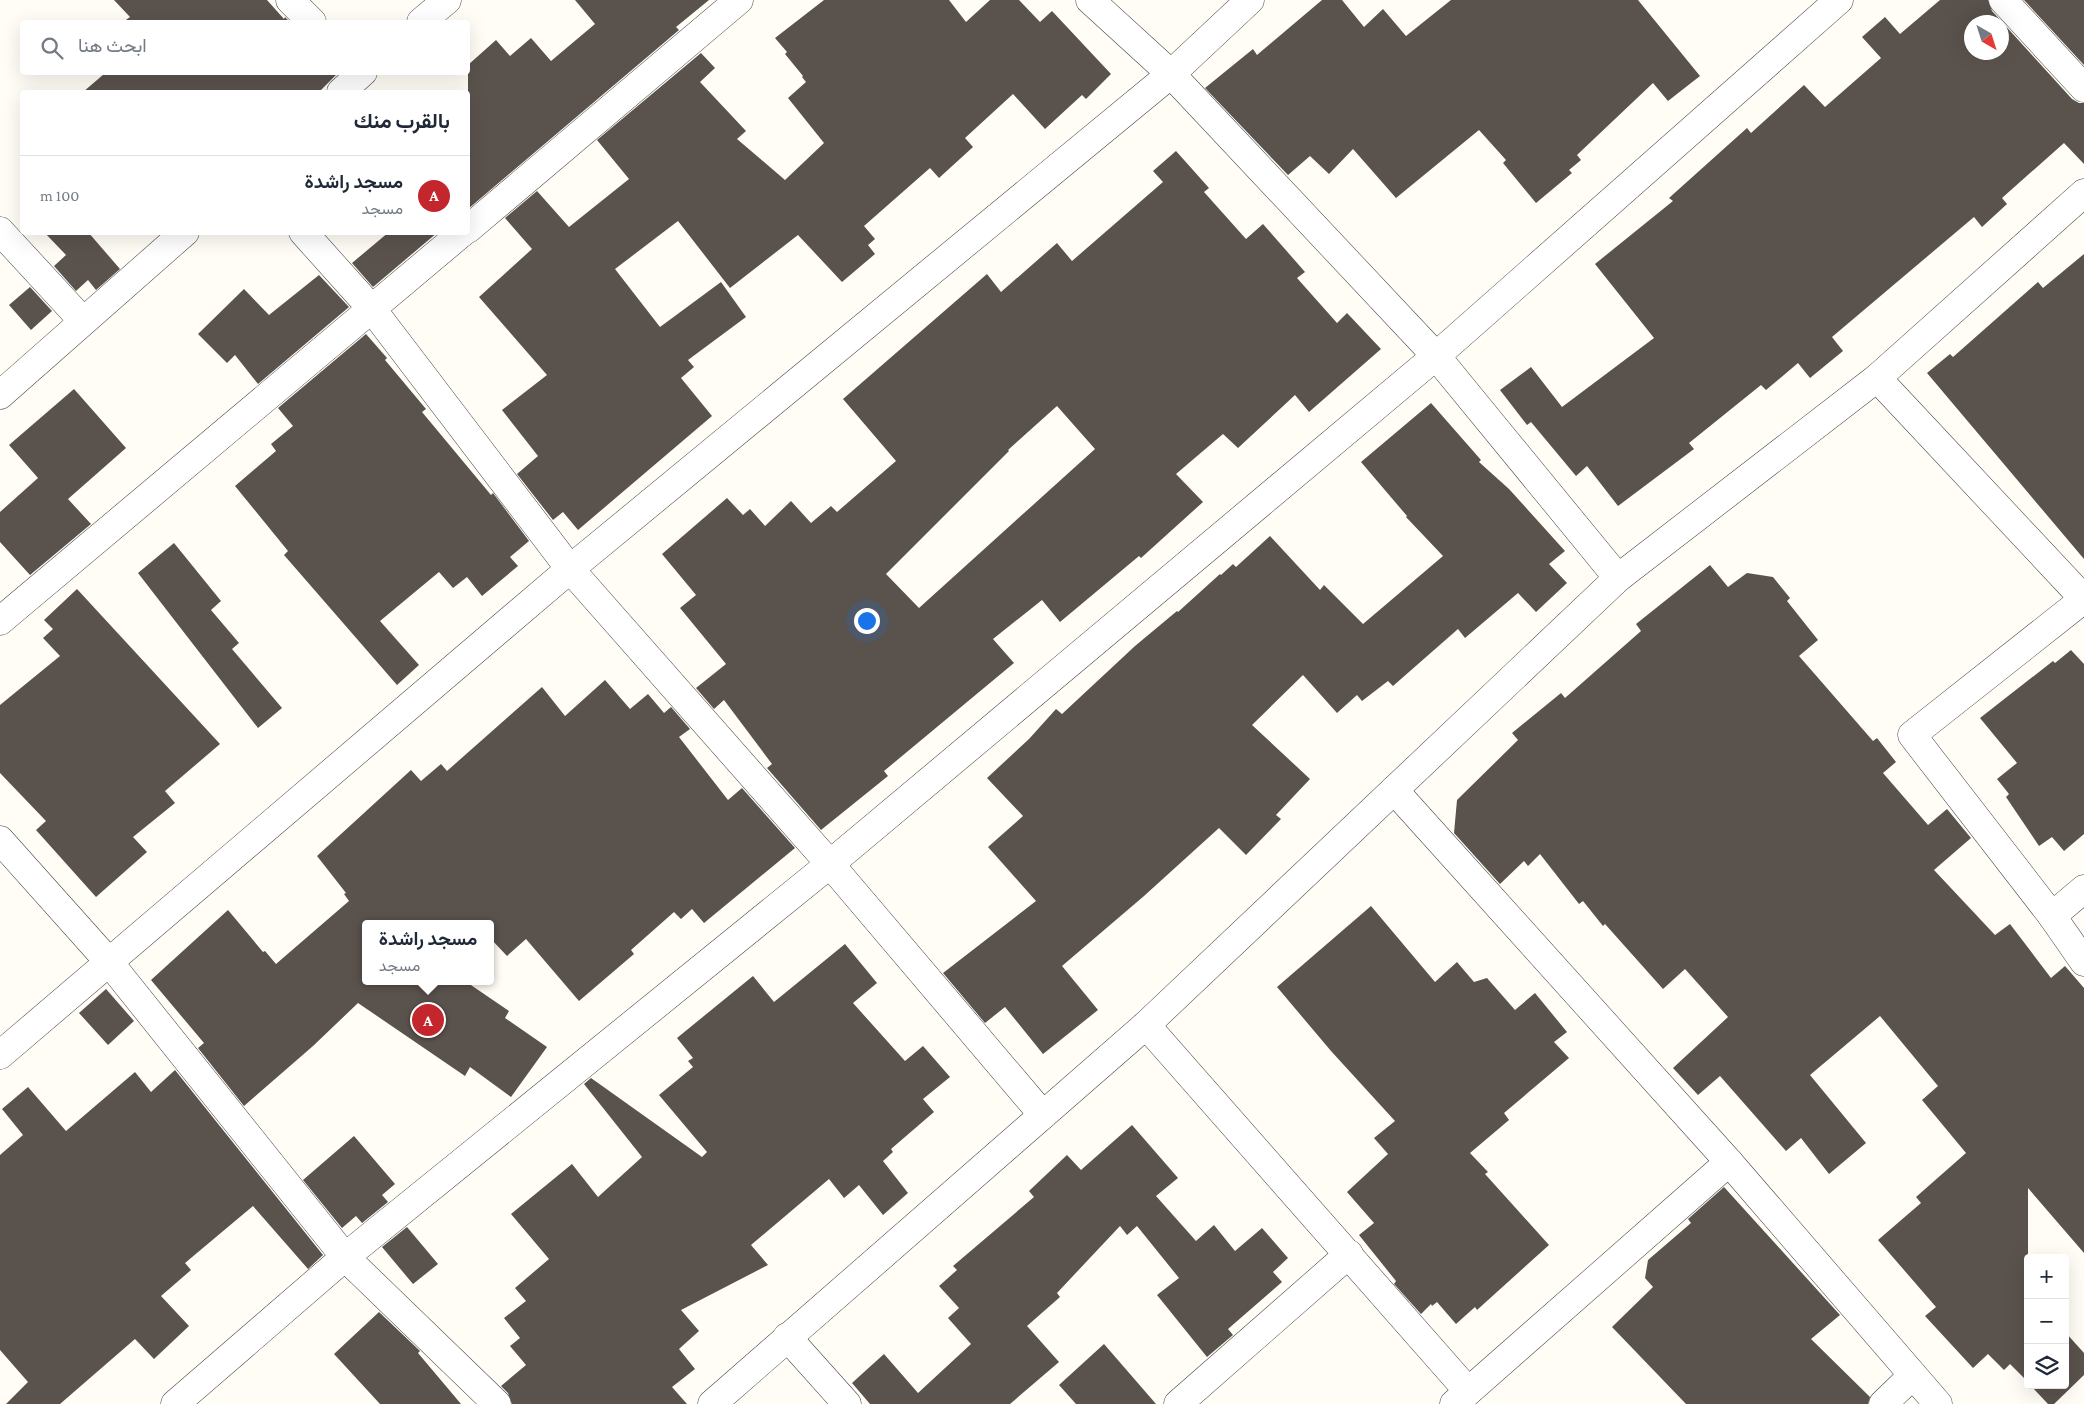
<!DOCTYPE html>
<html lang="ar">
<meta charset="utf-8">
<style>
body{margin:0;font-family:"Crimson Pro",Vazirmatn,serif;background:#f2f2f3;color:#1f2937;direction:rtl}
.controls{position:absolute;right:15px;bottom:15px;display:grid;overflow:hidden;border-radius:5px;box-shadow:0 5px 20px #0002}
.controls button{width:45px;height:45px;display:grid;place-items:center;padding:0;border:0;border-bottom:1px solid #e0e1e3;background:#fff;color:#1f2937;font:25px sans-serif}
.compass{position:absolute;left:1964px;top:15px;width:45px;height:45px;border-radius:50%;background:#fff;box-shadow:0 5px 20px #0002;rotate:141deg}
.you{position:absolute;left:866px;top:620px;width:18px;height:18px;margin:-12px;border:4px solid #fff;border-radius:50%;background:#1a73e8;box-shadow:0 0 0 8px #1a73e833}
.badge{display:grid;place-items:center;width:32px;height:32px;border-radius:50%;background:#c4262e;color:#fff;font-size:16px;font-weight:700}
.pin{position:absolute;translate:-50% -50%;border:2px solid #fff;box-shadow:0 1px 5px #0006}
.popup{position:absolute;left:362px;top:920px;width:132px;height:65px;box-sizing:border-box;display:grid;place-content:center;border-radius:5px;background:#fff;filter:drop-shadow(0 1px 4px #0005);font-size:16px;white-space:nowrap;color:#747a83}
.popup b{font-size:19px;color:#1f2937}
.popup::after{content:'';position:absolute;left:50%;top:100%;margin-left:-10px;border:10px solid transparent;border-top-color:#fff}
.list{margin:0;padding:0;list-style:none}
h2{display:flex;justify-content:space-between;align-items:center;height:65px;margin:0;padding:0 20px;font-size:21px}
h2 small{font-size:16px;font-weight:400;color:#747a83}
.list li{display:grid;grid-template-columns:32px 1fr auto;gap:15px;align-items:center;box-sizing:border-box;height:80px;padding:0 20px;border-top:1px solid #e0e1e3}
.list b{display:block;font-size:19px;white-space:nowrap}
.list p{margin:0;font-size:16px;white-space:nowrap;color:#747a83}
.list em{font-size:16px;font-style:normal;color:#747a83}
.icon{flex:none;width:28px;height:28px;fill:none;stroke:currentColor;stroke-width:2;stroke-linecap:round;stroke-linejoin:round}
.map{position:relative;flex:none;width:2084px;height:1404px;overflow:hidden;direction:ltr}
.search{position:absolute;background:#fff;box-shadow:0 5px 20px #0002;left:20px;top:20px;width:450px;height:55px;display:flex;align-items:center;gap:12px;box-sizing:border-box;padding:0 18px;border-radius:5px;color:#747a83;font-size:19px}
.panel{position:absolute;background:#fff;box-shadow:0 5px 20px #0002;left:20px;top:90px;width:450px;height:145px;border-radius:5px;direction:rtl}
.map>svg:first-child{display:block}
.building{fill:#5a524d;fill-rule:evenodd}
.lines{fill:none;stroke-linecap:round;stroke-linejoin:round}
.street-casing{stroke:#444;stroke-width:29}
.street{stroke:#fff;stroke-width:28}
</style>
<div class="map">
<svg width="2084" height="1404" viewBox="0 0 2084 1404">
<rect width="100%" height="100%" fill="#fffdf5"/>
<g class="building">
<path d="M114 0H267L284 19 285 17 290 22H123L130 17Z"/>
<path d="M575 0H709L676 27 679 30 468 209V65L496 40 510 56 531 38 551 61 595 24Z"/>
<path d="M824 0H949L966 22 990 0H1019L1040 22 1052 11 1111 74 1086 99 1082 95 1045 129 1013 94 965 138 973 147 939 178 930 168 864 226 875 239 868 245 875 254 842 282 798 235 730 288 678 221 615 269 660 327 721 282 746 317 688 360 694 367 681 378 712 416 578 530 563 512 553 520 517 474 538 456 502 410 547 375 479 297 532 249 505 218 537 191 569 227 629 179 597 140 701 53 715 68 700 82 746 131 737 139 785 180 824 143 788 98 806 82 802 77 803 76 785 54 787 52 775 38Z"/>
<path d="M1322 0H1342L1364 27 1383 9 1406 36 1451 0H1638L1700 76 1668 101 1653 83 1577 155 1581 160 1569 170 1572 173 1536 203 1503 163 1506 160 1479 130 1396 198 1353 149 1329 174 1310 156 1288 175 1205 88 1253 49 1257 55Z"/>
<path d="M1940 0H1988L1992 11 2072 99 2079 103H2084V164L2064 143 2002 198 2007 204 1982 227 1974 217 1832 337 1843 351 1810 378 1798 363 1766 390 1761 385 1689 443 1694 449 1618 506 1587 466 1576 476 1531 422 1527 425 1500 390 1531 367 1562 407 1654 338 1595 264 1673 201 1669 198 1747 128 1751 133 1804 85 1825 107 1881 58 1862 37 1885 17 1900 34ZM1972 22H2002V52H1972Z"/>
<path d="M2024 0H2084V65Z"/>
<path d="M103 72H336L337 74 319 92H83L104 74Z"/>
<path d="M1176 151 1209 188 1204 192 1246 239 1263 224 1305 272 1297 278 1337 323 1347 313 1381 349 1309 412 1295 395 1238 448 1223 434 1176 474 1203 502 1141 558 1139 556 1060 622 1042 600 993 639 1014 663 884 771 888 776 821 830 767 768 772 764 724 700 714 709 696 688 726 664 680 608 696 595 662 554 727 498 743 515 750 509 765 526 791 501 811 523 831 506 837 512 896 461 843 399 987 274 1001 292 1057 243 1072 261 1163 182 1153 171ZM1057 406 1095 449 919 608 886 574 1009 451 1008 450Z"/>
<path d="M44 232H88L120 269 96 290 88 280 76 291 54 266 66 255Z"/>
<path d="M389 232H438L373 287 352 263Z"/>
<path d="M2084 254V559L1927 373 1950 354 1953 357 2038 282 2043 288Z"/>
<path d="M319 275 349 307 258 384 235 355 227 363 198 334 244 289 269 315Z"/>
<path d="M30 287 52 311 31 330 9 305Z"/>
<path d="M366 334 387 358 385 360 426 409 422 412 491 495 493 493 529 541 510 557 518 566 482 596 467 577 453 588 439 572 380 621 419 665 397 685 284 555 288 551 235 486 276 451 271 444 293 426 278 408Z"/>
<path d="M74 389 126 448 68 499 91 524 30 575 0 542V512L38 478 9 445Z"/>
<path d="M1431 403 1481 460 1479 462 1509 489 1565 551 1549 564 1567 583 1536 612 1518 593 1465 638 1458 629 1393 686 1388 681 1362 701 1357 695 1337 713 1303 675 1252 725 1310 779 1276 815 1281 819 1246 855 1219 828 1144 896 1062 966 1098 1010 1043 1054 1005 1007 985 1023 943 973 1036 901 988 847 1023 816 987 778 1029 739 1056 709 1062 714 1135 646 1177 611 1178 612 1220 574 1221 575 1233 564 1236 567 1270 536 1320 590 1324 585 1363 624 1443 556 1406 517 1407 516 1361 462Z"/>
<path d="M174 543 221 601 211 610 239 643 232 649 282 708 258 728 138 573Z"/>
<path d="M1710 565 1728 587 1747 573 1773 577 1790 598 1787 601 1818 640 1799 656 1873 741 1877 738 1896 762 1883 773 1928 825 1947 809 1971 838 1934 870 1995 935 2010 924 2051 978 2065 966 2084 988V1253L2028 1188V1382L2010 1364 2004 1370 1988 1354 1973 1368 1925 1316 1936 1307 1878 1240 1921 1203 1916 1197 1966 1153 1922 1100 1938 1086 1880 1016 1810 1075 1866 1143 1829 1174 1801 1138 1786 1151 1720 1076 1698 1095 1673 1068 1728 1017 1685 969 1663 989 1605 924 1603 926 1583 901 1579 904 1540 854 1528 866 1524 861 1500 884 1454 833 1457 800 1518 740 1512 733 1561 693 1565 698 1641 631 1636 624Z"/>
<path d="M77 589 220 744 165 791 175 803 133 837 147 852 96 897 36 830 46 821 0 773V705L60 656 43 638 53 629 44 620Z"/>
<path d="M2071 650 2084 664V834L2064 851 2052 837 2039 846 2006 797 2009 794 1997 779 2017 763 1980 718 2053 661 2055 663Z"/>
<path d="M605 680 630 709 648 694 664 713 671 707 690 729 679 737 728 800 742 788 795 848 704 923 692 909 681 919 674 912 631 950 634 954 579 1001 526 939 507 956 490 938V924H366V981H465L509 1011 505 1018 547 1047 511 1097 470 1067 465 1076 358 1003 313 1046 244 1106 198 1048 204 1043 151 980 228 910 263 952 265 951 276 964 349 901 344 894 346 893 317 856 411 770 421 781 441 764 447 771 542 687 565 716Z"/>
<path d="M1371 906 1435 982 1457 962 1474 982 1487 978 1515 1010 1535 993 1567 1032 1554 1042 1569 1058 1504 1113 1509 1120 1470 1153 1488 1172 1485 1174 1549 1245 1477 1310 1475 1307 1456 1324 1437 1302 1432 1306 1431 1304 1421 1314 1394 1284 1396 1281 1359 1235 1374 1223 1347 1192 1388 1154 1374 1138 1395 1121 1331 1051 1277 987Z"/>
<path d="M845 944 877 983 853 1003 905 1061 923 1046 950 1077 923 1099 934 1112 891 1149 893 1152 883 1161 908 1193 883 1215 859 1185 844 1198 829 1179 751 1245 768 1265 681 1310 699 1331 679 1349 695 1369 672 1387 687 1404H512L508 1393 501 1386 526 1365 510 1346 520 1338 504 1318 526 1301 515 1288 549 1259 511 1214 572 1164 598 1197 642 1157 584 1084 591 1078 702 1157 707 1152 659 1095 693 1067 688 1061 693 1058 677 1038 753 976 774 1002Z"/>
<path d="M106 989 134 1021 108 1045 79 1013Z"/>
<path d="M175 1070 323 1255 308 1269 253 1206 185 1263 191 1270 161 1296 189 1326 154 1359 135 1339 60 1404H6L28 1382 0 1350V1155L23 1135 2 1109 28 1087 66 1131 135 1072 151 1092Z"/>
<path d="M1132 1125 1178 1178 1156 1196 1196 1241 1214 1225 1235 1251 1262 1228 1288 1258 1273 1272 1282 1282 1228 1329 1233 1335 1207 1357 1157 1295 1179 1278 1137 1226 1127 1235 1120 1226 1057 1293 1060 1297 1027 1326 1059 1362 1010 1404H870L852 1383 884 1354 918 1393 971 1344 948 1318 959 1308 939 1286 957 1270 953 1266 1034 1197 1029 1191 1067 1155 1081 1170Z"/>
<path d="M354 1136 395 1184 382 1195 388 1202 362 1223 356 1216 342 1228 303 1180Z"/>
<path d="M1724 1187 1840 1315 1811 1339 1870 1397 1868 1404H1686L1612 1327 1653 1287 1645 1278 1648 1260 1691 1223 1688 1219Z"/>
<path d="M407 1227 438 1264 413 1284 382 1247Z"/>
<path d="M379 1312 420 1351 418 1353 461 1404H380L334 1354Z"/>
<path d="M2066 1333 2084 1353V1375L2054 1404H2048L2030 1385H2065Z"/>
<path d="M1104 1344 1156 1404H1076L1059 1385Z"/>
</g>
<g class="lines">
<g class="street-casing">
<g id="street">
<path d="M290 0 312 22"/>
<path d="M1090 0 1171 74 1436 356 1618 578"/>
<path d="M2003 0 2084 88"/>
<path d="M421 22 447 0"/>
<path d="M341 92 363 72"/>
<path d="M468 229 739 0"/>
<path d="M0 231 83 321"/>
<path d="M303 232 372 309 570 569 830 864 1043 1115"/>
<path d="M1877 378 2084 599"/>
<path d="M0 395 185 232"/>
<path d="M2084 599 1912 735 2052 916 2084 962"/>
<path d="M0 621 463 232"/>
<path d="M1394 790 1729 1162 1938 1404"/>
<path d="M0 840 109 962 345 1257 497 1404"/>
<path d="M2052 916 2084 889"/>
<path d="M1146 1025 1468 1391"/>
<path d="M0 1055 570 569 1171 74 1250 0"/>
<path d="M787 1337 847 1404"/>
<path d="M175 1404 345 1257 830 864 1436 356 1839 0"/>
<path d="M712 1404 1146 1025 1618 578 1877 378 2084 193"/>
<path d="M1178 1404 1349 1254"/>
<path d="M1454 1404 1729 1162"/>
<path d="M1883 1404 1912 1376"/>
</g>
</g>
<use href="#street" class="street"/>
</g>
</svg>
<div class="controls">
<button>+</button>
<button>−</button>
<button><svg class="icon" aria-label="layers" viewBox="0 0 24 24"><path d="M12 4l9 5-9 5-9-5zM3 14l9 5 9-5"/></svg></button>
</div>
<svg class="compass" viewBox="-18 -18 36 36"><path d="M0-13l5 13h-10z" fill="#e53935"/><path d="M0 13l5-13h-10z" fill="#747a83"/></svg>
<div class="you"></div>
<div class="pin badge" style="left:428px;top:1020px">A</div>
<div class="popup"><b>مسجد راشدة</b>مسجد</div>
<div class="search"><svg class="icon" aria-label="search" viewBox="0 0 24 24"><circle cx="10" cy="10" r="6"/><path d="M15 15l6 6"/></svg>ابحث هنا</div>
<section class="panel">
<h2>بالقرب منك<small></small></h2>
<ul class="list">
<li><span class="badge">A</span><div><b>مسجد راشدة</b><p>مسجد</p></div><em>100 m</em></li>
</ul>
</section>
</div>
